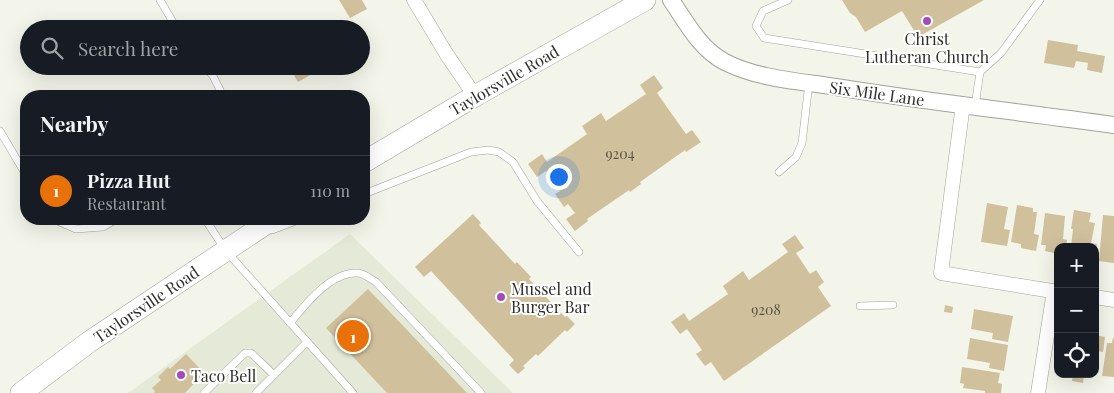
<!DOCTYPE html>
<meta charset="utf-8">
<style>
body{margin:0;font-family:"Playfair Display",serif;background:#20242c;color:#f1f3f6}
.controls{position:absolute;right:15px;bottom:15px;display:grid;overflow:hidden;border-radius:10px;box-shadow:0 5px 20px #0002}
.controls button{width:45px;height:45px;display:grid;place-items:center;padding:0;border:0;border-bottom:1px solid #363941;background:#171b24;color:#f1f3f6;font:25px sans-serif}
.you{position:absolute;left:558px;top:176px;width:18px;height:18px;margin:-12px;border:4px solid #fff;border-radius:50%;background:#1a73e8;box-shadow:0 0 0 8px #1a73e833}
.badge{display:grid;place-items:center;width:32px;height:32px;border-radius:50%;background:#a34cb8;color:#fff;font-size:16px;font-weight:700}
.pin{position:absolute;translate:-50% -50%;border:2px solid #fff;box-shadow:0 1px 5px #0006}
.list{margin:0;padding:0;list-style:none}
h2{display:flex;justify-content:space-between;align-items:center;height:65px;margin:0;padding:0 20px;font-size:21px}
h2 small{font-size:16px;font-weight:400;color:#9ea1a6}
.list li{display:grid;grid-template-columns:32px 1fr auto;gap:15px;align-items:center;box-sizing:border-box;height:70px;padding:0 20px;border-top:1px solid #363941}
.list b{display:block;font-size:19px;white-space:nowrap}
.list p{margin:0;font-size:16px;white-space:nowrap;color:#9ea1a6}
.list em{font-size:16px;font-style:normal;color:#9ea1a6}
.icon{flex:none;width:28px;height:28px;fill:none;stroke:currentColor;stroke-width:2;stroke-linecap:round;stroke-linejoin:round}
.map{position:relative;flex:none;width:1114px;height:393px;overflow:hidden}
.search{position:absolute;background:#171b24;box-shadow:0 5px 20px #0002;left:20px;top:20px;width:350px;height:55px;display:flex;align-items:center;gap:12px;box-sizing:border-box;padding:0 18px;border-radius:28px;color:#9ea1a6;font-size:19px}
.panel{position:absolute;background:#171b24;box-shadow:0 5px 20px #0002;left:20px;top:90px;width:350px;height:135px;border-radius:20px}
.map>svg:first-child{display:block}
</style>
<div class="map">
<svg width="1114" height="393" viewBox="0 0 1114 393">
<rect width="100%" height="100%" fill="#f3f5ea"/>
<!-- built -->
<path fill="#e5e9d7" d="M350,234L513,393H128Z"/>
<!-- building -->
<path fill="#d1c09c" d="M339,0H362L367,9L350,18Z
M842,0H984L918,37L902,11L865,32L856,17L850,13Z
M1048,40L1078,45L1077,51L1105,56L1102,73L1087,70L1088,63L1076,61L1074,68L1044,63Z
M289,66H326L298,82Z
M654,75L663,88L657,93L686,134L692,130L701,142L686,152L685,150L640,182L641,184L630,192L629,190L587,219L588,221L575,231L566,219L575,213L568,204L564,207L555,194L560,191L546,171L537,177L528,164L542,154L547,162L587,134L582,126L601,113L606,121L646,94L640,85Z
M987,203L1008,207L1004,229L1010,230L1007,246L981,242Z
M1017,205L1033,208V212H1037L1034,234L1039,235L1036,251L1021,248V244L1011,242Z
M1074,210L1091,213L1089,222L1095,223L1091,243L1097,244L1096,250L1095,247H1071L1073,229H1071Z
M1045,213L1065,216L1063,239L1067,240L1066,247H1058V254L1045,251L1046,245H1041Z
M473,214L481,223L479,225L515,264L517,262L531,277L529,279L565,317L567,316L575,324L567,332L565,330L538,356L536,354L523,366L525,368L518,374L509,365L514,360L431,271L424,277L415,267Z
M1103,215L1114,216V263L1099,261Z
M795,235L804,248L796,253L810,274L816,270L824,282L818,287L831,306L724,381L711,362L705,366L696,354L702,350L687,329L680,334L671,322L684,313L689,321L728,294L723,286L743,271L749,280L788,252L782,244Z
M368,289L467,393H387L326,328Z
M945,305L953,307L952,313L944,312Z
M974,309L1013,316L1008,342L992,339L993,333L971,329Z
M1095,335L1105,337L1103,352L1097,351L1096,356Z
M970,338L1008,345L1004,371L989,368L990,363L967,359Z
M1113,338H1114V377L1102,376L1107,343H1112Z
M186,354L204,373L185,393H154L155,391L152,388L161,380L158,377L168,367L170,369Z
M962,367L1000,373L998,383L1002,384L1001,393H985V391L963,388L964,384L960,383Z
M1073,374H1089V377L1084,376L1083,383L1072,381Z"/>
<g fill="none" stroke-linecap="round" stroke-linejoin="round">
<defs>
<path id="service" d="M160,0L177,29
M788,0L763,11L756,26L764,38L980,72
M205,66L213,76L223,96
M975,106L980,72L1001,53L1040,0
M0,131L26,175
M779,172L796,157L802,143L809,83
M364,194L471,152L488,150L499,152L513,162L537,201L579,252
M53,219L76,229L103,227L117,219
M205,219L226,251L353,393
M272,230L301,219
M860,306L893,305
M290,323C305,305 331,271 358,273C363,273 371,279 376,282L481,393
M204,393L245,353H251L274,375
M256,393L307,342"/>
<path id="minor" d="M414,0L447,55L475,96
M963,104L941,273L1058,292
M1095,297L1114,300
M1038,393L1054,291"/>
<path id="tertiary" d="M671,0C686,22 700,49 725,62C758,79 799,81 836,87C928,102 1021,112 1114,125"/>
<path id="primary" d="M364,162L475,96L645,0
M21,393L89,342L273,219"/>
</defs>
<!-- service casing -->
<use href="#service" stroke="#a2a49a" stroke-width="8"/>
<!-- minor casing -->
<use href="#minor" stroke="#a2a49a" stroke-width="15"/>
<!-- tertiary casing -->
<use href="#tertiary" stroke="#a2a49a" stroke-width="18"/>
<!-- primary casing -->
<use href="#primary" stroke="#a2a49a" stroke-width="22"/>
<!-- service -->
<use href="#service" stroke="#fff" stroke-width="7"/>
<!-- minor -->
<use href="#minor" stroke="#fff" stroke-width="14"/>
<!-- tertiary -->
<use href="#tertiary" stroke="#fff" stroke-width="16"/>
<!-- primary -->
<use href="#primary" stroke="#fff" stroke-width="21"/>
</g>
<!-- markers -->
<g fill="#a34cb8" stroke="#fff" stroke-width="2">
<circle cx="927" cy="21" r="5"/>
<circle cx="501" cy="297" r="5"/>
<circle cx="181" cy="375" r="5"/>
</g>
<g text-anchor="middle" dominant-baseline="central" stroke-width="4" stroke-linejoin="round" paint-order="stroke">
<!-- number labels -->
<g font-size="14" fill="#575346">
<text x="620" y="153">9204</text>
<text x="766" y="309">9208</text>
</g>
<!-- poi labels -->
<g font-size="16" fill="#2e2f2a" stroke="#fff" text-anchor="start">
<text x="927" y="38" text-anchor="middle">Christ<tspan x="927" dy="18">Lutheran Church</tspan></text>
<text x="511" y="288">Mussel and<tspan x="511" dy="18">Burger Bar</tspan></text>
<text x="191" y="375">Taco Bell</text>
</g>
<!-- street labels -->
<g font-size="16" fill="#2e2f2a" stroke="#fff">
<text transform="translate(504 80) rotate(-30)">Taylorsville Road</text>
<text transform="translate(877 93) rotate(8)">Six Mile Lane</text>
<text transform="translate(146 304) rotate(-34)">Taylorsville Road</text>
</g>
</g>
</svg>
<div class="controls">
<button>+</button>
<button>−</button>
<button><svg class="icon" aria-label="locate" viewBox="0 0 24 24"><circle cx="12" cy="12" r="6"/><path d="M12 2v4M12 18v4M2 12h4M18 12h4"/></svg></button>
</div>
<div class="you"></div>
<div class="pin badge" style="left:353px;top:336px;background:#e8710a">1</div>
<div class="search"><svg class="icon" aria-label="search" viewBox="0 0 24 24"><circle cx="10" cy="10" r="6"/><path d="M15 15l6 6"/></svg>Search here</div>
<section class="panel">
<h2>Nearby<small></small></h2>
<ul class="list">
<li><span class="badge" style="background:#e8710a">1</span><div><b>Pizza Hut</b><p>Restaurant</p></div><em>110 m</em></li>
</ul>
</section>
</div>
